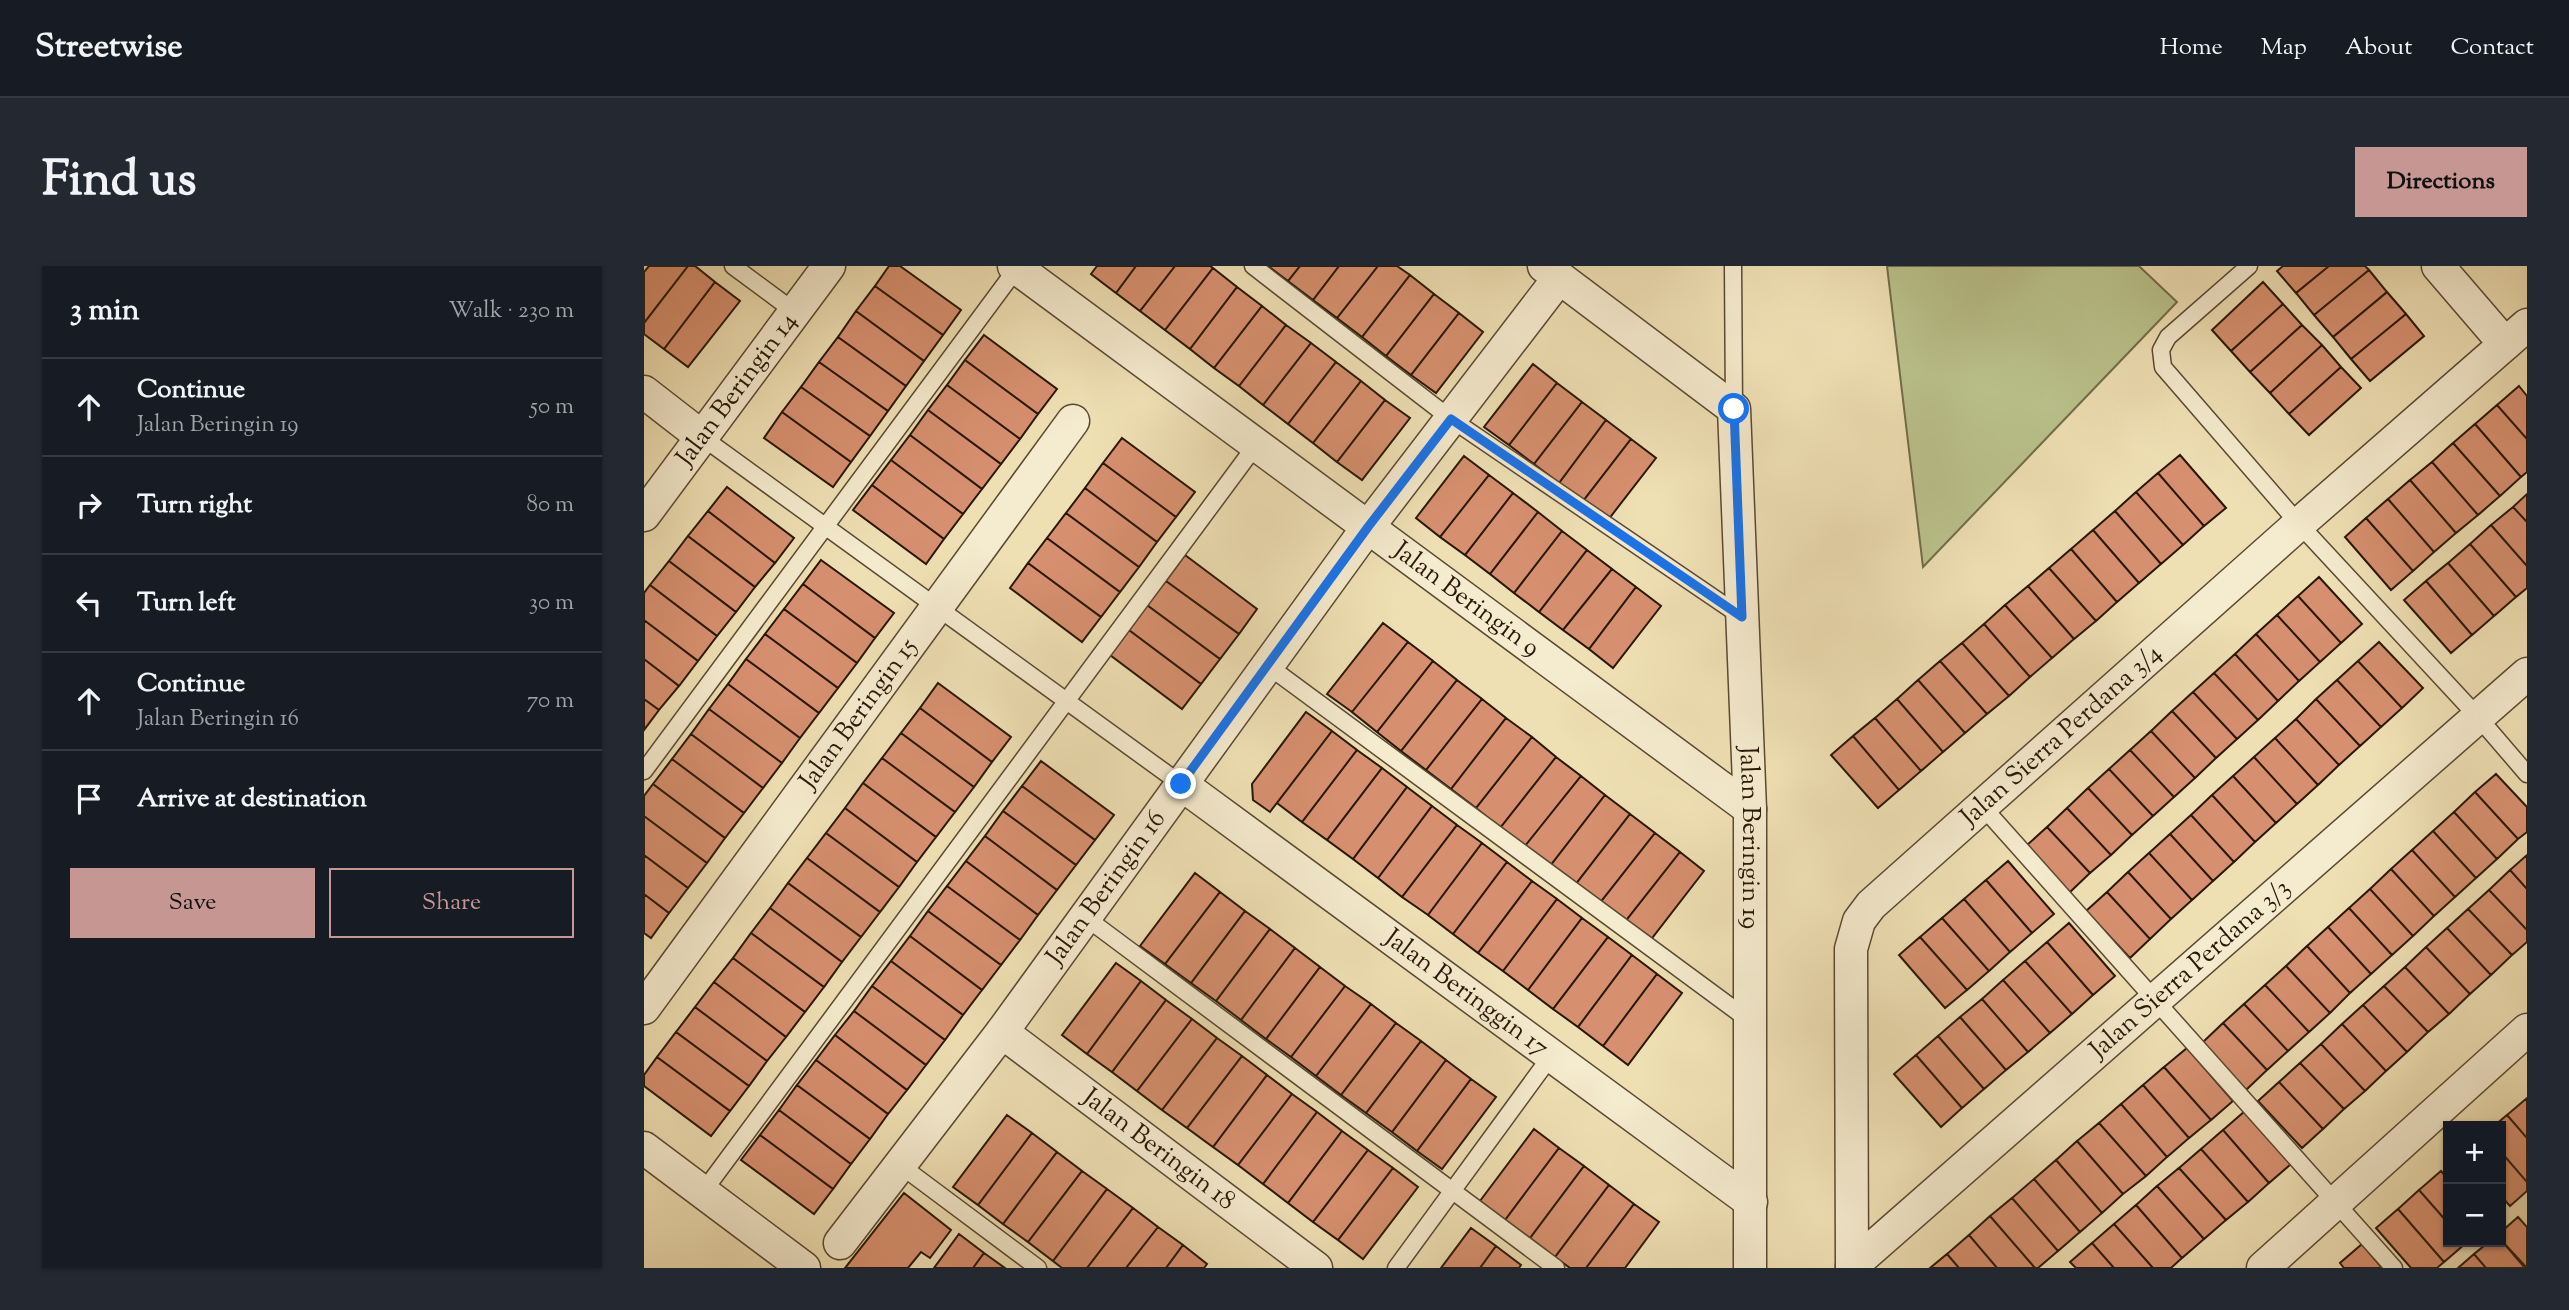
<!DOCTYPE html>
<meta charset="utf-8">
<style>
body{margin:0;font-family:"Sorts Mill Goudy",serif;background:#242831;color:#f1f3f6}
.controls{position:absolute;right:21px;bottom:21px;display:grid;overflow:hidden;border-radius:0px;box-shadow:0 2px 5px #0004}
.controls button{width:63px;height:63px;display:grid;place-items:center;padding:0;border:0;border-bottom:2px solid #363941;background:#171b24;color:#f1f3f6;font:35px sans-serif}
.stop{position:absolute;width:21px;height:21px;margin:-16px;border:5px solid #1a73e8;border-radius:50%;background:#fff}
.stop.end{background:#1a73e8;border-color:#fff;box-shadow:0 2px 7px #0008}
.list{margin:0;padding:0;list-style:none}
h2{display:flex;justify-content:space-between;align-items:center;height:91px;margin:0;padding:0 28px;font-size:30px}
h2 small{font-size:23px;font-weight:400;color:#9ea1a6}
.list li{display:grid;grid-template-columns:46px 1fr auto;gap:21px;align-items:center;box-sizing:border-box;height:98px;padding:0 28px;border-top:2px solid #363941}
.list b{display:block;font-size:26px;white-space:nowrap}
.list p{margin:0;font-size:23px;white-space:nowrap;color:#9ea1a6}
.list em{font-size:23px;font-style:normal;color:#9ea1a6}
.actions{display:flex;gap:14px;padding:21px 28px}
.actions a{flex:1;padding:16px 0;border:2px solid #c59692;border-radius:0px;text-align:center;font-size:24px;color:#c59692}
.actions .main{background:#c59692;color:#111}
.icon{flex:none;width:38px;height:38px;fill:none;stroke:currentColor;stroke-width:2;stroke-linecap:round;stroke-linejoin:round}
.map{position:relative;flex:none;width:1883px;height:1002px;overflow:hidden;border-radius:0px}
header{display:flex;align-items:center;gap:42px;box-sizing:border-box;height:98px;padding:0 35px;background:#171b24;border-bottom:2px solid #363941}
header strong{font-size:33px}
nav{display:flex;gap:38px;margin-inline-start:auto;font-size:24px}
.intro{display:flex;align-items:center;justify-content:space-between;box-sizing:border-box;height:168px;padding:0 42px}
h1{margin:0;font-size:49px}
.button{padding:18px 32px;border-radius:0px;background:#c59692;color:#111;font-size:24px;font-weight:700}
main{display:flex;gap:42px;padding:0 42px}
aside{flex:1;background:#171b24;border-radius:0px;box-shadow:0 2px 5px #0004}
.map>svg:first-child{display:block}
</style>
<header>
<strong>Streetwise</strong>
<nav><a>Home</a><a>Map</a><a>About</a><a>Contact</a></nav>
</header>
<div class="intro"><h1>Find us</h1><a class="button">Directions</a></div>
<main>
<aside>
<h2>3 min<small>Walk · 230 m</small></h2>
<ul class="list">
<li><svg class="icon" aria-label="ahead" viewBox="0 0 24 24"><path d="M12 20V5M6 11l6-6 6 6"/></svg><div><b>Continue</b><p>Jalan Beringin 19</p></div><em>50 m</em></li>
<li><svg class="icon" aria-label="right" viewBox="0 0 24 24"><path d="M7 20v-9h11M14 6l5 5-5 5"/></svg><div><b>Turn right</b></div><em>80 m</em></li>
<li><svg class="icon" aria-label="left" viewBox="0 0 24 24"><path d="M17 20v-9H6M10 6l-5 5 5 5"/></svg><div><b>Turn left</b></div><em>30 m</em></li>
<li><svg class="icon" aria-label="ahead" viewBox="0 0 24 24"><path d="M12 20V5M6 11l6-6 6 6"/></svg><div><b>Continue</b><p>Jalan Beringin 16</p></div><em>70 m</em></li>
<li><svg class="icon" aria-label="arrive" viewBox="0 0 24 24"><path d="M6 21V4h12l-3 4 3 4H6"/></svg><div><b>Arrive at destination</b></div></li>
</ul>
<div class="actions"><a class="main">Save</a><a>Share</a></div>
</aside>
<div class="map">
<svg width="1883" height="1002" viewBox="0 0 1883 1002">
<rect width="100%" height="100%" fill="#efe0b4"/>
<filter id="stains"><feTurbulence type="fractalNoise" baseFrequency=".00286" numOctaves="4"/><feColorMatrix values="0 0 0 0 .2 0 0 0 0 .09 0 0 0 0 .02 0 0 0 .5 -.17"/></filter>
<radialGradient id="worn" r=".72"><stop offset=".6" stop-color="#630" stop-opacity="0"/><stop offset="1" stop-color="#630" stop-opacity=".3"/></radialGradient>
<!-- green -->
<path fill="#bac28c" stroke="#726c4a" stroke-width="2" d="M1243,0H1495L1533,36L1279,301Z"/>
<!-- building -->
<path fill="#d7906f" stroke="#291708" stroke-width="2" d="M5,0H44L0,57V6Z
M44,0H51L71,16L20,83L0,68V57Z
M245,0H256L317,44L299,69L231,20Z
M453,0H492L472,27L447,8Z
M492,0H531L496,45L472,27Z
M531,0H566L569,2L521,64L496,45Z
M624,0H656L644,15Z
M656,0H695L669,34L644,15Z
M695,0H734L693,52L669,34Z
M734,0H753L766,9L718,71L693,52Z
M1639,0H1685L1652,27L1633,5Z
M1685,0H1721L1725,4L1670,49L1652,27Z
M569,2L593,21L546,83L521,64Z
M1725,4L1743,26L1689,71L1670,49Z
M766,9L790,28L742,90L718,71Z
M71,16L96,35L44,101L20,83Z
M1619,16L1639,38L1587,85L1568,64Z
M231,20L299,69L280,95L212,45Z
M593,21L618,40L570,102L546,83Z
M1743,26L1762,48L1707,93L1689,71Z
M790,28L815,47L767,109L742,90Z
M1639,38L1658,59L1606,106L1587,85Z
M618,40L642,59L595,120L570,102Z
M212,45L280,95L262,120L194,71Z
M815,47L839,66L792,127L767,109Z
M1762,48L1780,70L1726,115L1707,93Z
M642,59L667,77L619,139L595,120Z
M1658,59L1678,79L1626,127L1606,106Z
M340,69L413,123L394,148L321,94Z
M194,71L262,120L244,145L175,96Z
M667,77L692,96L644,158L619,139Z
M1678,79L1697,101L1645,148L1626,127Z
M321,94L394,148L376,173L303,119Z
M175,96L244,145L226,170L157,121Z
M692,96L717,115L669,177L644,158Z
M889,98L913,117L865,179L840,161Z
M1697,101L1717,122L1665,169L1645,148Z
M717,115L741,134L693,196L669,177Z
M913,117L938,136L890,198L865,179Z
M303,119L376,173L357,198L284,144Z
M1875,120L1883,130V173L1853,139Z
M157,121L226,170L207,196L138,146Z
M741,134L766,152L718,214L693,196Z
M938,136L962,154L915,217L890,198Z
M1853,139L1883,173V206L1877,211L1831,158Z
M284,144L357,198L338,223L266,169Z
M138,146L207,196L189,221L120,172Z
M962,154L987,173L939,235L915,217Z
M1831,158L1877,211L1856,230L1809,177Z
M266,169L338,223L319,248L247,194Z
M478,172L551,226L532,251L459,197Z
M987,173L1012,192L964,254L939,235Z
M1809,177L1856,230L1834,249L1788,196Z
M1536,189L1582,242L1560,260L1514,207Z
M820,190L845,209L796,271L772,252Z
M247,194L319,248L300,273L228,219Z
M1788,196L1834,249L1812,267L1766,214Z
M459,197L532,251L513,276L441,222Z
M1514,207L1560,260L1539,279L1492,226Z
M845,209L869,227L821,289L796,271Z
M1766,214L1812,267L1790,286L1744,233Z
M228,219L300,273L282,298L209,244Z
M83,221L150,272L131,297L64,245Z
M441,222L513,276L495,301L422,247Z
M1492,226L1539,279L1517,298L1471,245Z
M869,227L894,246L846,308L821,289Z
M1883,228V256L1869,241Z
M1744,233L1790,286L1769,305L1722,252Z
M1869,241L1883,256V300L1847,259Z
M64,245L131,297L111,321L44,270Z
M1471,245L1517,298L1495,317L1449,264Z
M894,246L918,265L870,327L846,308Z
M422,247L495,301L476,326L403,272Z
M1722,252L1769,305L1747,324L1701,271Z
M1847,259L1883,300V322L1872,331L1826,278Z
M1449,264L1495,317L1473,336L1427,283Z
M918,265L943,284L895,346L870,327Z
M44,270L111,321L92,346L25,295Z
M403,272L476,326L457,351L384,297Z
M1826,278L1872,331L1850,350L1804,297Z
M1427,283L1473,336L1452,355L1405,302Z
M943,284L968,303L919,364L895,346Z
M541,289L613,343L595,368L522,315Z
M177,294L250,347L231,372L159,318Z
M25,295L92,346L73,370L6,319Z
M384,297L457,351L438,376L366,322Z
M1804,297L1850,350L1828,369L1782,315Z
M1405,302L1452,355L1430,373L1384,320Z
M968,303L992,321L945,383L919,364Z
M1675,311L1718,358L1697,377L1654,330Z
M522,315L595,368L576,393L503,339Z
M1782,315L1828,369L1807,387L1760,334Z
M159,318L231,372L213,397L140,343Z
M6,319L73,370L54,395L0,354V327Z
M1384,320L1430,373L1408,392L1361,339Z
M992,321L1017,340L969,402L945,383Z
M1654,330L1697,377L1676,396L1633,349Z
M503,339L576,393L557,418L485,364Z
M1361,339L1408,392L1386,411L1340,358Z
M140,343L213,397L194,422L121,368Z
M1633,349L1676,396L1655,415L1612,368Z
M0,354L54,395L35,420L0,393Z
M739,357L764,376L708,446L683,428Z
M1340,358L1386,411L1365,430L1318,377Z
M485,364L557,418L538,443L466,389Z
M121,368L194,422L175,447L102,393Z
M1612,368L1655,415L1634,435L1591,388Z
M764,376L789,395L733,466L708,446Z
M1735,376L1779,422L1758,442L1714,395Z
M1318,377L1365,430L1343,448L1296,395Z
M1591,388L1634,435L1614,454L1570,407Z
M0,393L35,420L15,444L0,433Z
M102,393L175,447L156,472L84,418Z
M789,395L813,414L757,485L733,466Z
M1296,395L1343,448L1321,467L1274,414Z
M1714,395L1758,442L1737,461L1693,414Z
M1570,407L1614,454L1593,473L1549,426Z
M813,414L838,433L782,504L757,485Z
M1274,414L1321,467L1299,486L1253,433Z
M1693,414L1737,461L1716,480L1672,433Z
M294,417L367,471L348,496L276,442Z
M84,418L156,472L138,497L65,443Z
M1549,426L1593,473L1572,492L1528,445Z
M0,433L15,444L0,464Z
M838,433L862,452L807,523L782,504Z
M1253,433L1299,486L1277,505L1231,452Z
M1672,433L1716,480L1695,499L1652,453Z
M276,442L348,496L330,521L257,467Z
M65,443L138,497L119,522L47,468Z
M1528,445L1572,492L1551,512L1507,465Z
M662,446L688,465L626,546L609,534L608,518Z
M862,452L888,471L832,542L807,523Z
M1231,452L1277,505L1255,524L1209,470Z
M1652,453L1695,499L1674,519L1631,472Z
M688,465L713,484L658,556L633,537Z
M1507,465L1551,512L1530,531L1486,484Z
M257,467L330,521L311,546L238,492Z
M47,468L119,522L100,547L28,493Z
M1209,470L1255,524L1234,542L1187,489Z
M888,471L912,491L856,562L832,542Z
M1631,472L1674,519L1653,538L1610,491Z
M713,484L738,502L683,574L658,556Z
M1486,484L1530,531L1509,550L1465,503Z
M912,491L937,510L881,580L856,562Z
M1610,491L1653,538L1632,557L1589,510Z
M238,492L311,546L292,571L219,517Z
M28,493L100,547L81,572L9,518Z
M397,495L470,549L451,574L378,520Z
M738,502L763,521L709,593L683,574Z
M1465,503L1509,550L1488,569L1444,522Z
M1852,508L1883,541V566L1874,573L1831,526Z
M937,510L961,529L906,600L881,580Z
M1589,510L1632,557L1611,576L1568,529Z
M219,517L292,571L273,596L201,542Z
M9,518L81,572L63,597L0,550V530Z
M378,520L451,574L432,599L359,545Z
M763,521L788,540L734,612L709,593Z
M1444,522L1488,569L1467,589L1423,542Z
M1831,526L1874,573L1853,593L1810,546Z
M961,529L986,548L931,619L906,600Z
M1568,529L1611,576L1590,596L1547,549Z
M788,540L813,559L758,631L734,612Z
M201,542L273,596L255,621L182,567Z
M1423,542L1467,589L1446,607L1403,561Z
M359,545L432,599L413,624L341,570Z
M1810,546L1853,593L1832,612L1789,565Z
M986,548L1011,567L955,638L931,619Z
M1547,549L1590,596L1569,615L1526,568Z
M0,550L63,597L44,622L0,589Z
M813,559L838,577L784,649L758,631Z
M1403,561L1446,607L1425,627L1382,580Z
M1789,565L1832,612L1811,631L1768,584Z
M182,567L255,621L236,646L163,592Z
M1011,567L1036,586L980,657L955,638Z
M1526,568L1569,615L1548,634L1505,587Z
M341,570L413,624L394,649L322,595Z
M838,577L863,596L809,668L784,649Z
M1768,584L1811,631L1790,650L1747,603Z
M1036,586L1060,605L1005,676L980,657Z
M1505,587L1548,634L1527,653L1484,606Z
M0,589L44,622L25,647L0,628Z
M1883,589V623L1866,604Z
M163,592L236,646L217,671L144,617Z
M322,595L394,649L376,674L303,620Z
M1364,595L1410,648L1388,667L1342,614Z
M863,596L888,615L834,687L809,668Z
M1747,603L1790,650L1769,670L1726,623Z
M1866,604L1883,623V664L1845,624Z
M1484,606L1527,653L1506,673L1463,626Z
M551,607L576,626L521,698L496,680Z
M1342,614L1388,667L1366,686L1320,633Z
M888,615L913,633L859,705L834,687Z
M144,617L217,671L198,696L126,642Z
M303,620L376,674L357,699L284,645Z
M1726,623L1769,670L1748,689L1705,642Z
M1845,624L1883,664V676L1868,689L1824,643Z
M576,626L601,645L547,717L521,698Z
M1463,626L1506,673L1486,692L1442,645Z
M0,628L25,647L7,672L0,667Z
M913,633L938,652L884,724L859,705Z
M1320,633L1366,686L1345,705L1298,652Z
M126,642L198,696L180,721L107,667Z
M1705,642L1748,689L1727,708L1684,661Z
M1824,643L1868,689L1847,709L1803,662Z
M284,645L357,699L338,724L266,670Z
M601,645L626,663L572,735L547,717Z
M938,652L964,671L909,743L884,724Z
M1298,652L1345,705L1323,724L1276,671Z
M1425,657L1471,710L1449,729L1403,676Z
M1684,661L1727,708L1706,727L1663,680Z
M1803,662L1847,709L1826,728L1782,681Z
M626,663L651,682L597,754L572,735Z
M107,667L180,721L161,746L89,692Z
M266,670L338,724L319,749L247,695Z
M964,671L988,689L934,761L909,743Z
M1276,671L1323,724L1301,742L1255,689Z
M1403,676L1449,729L1428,748L1381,695Z
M1663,680L1706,727L1686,747L1642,700Z
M1782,681L1826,728L1805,748L1761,701Z
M651,682L676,701L622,773L597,754Z
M988,689L1013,708L959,780L934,761Z
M89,692L161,746L142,771L70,716Z
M247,695L319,749L301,774L228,720Z
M1381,695L1428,748L1406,767L1359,714Z
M472,697L497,715L443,788L418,769Z
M1642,700L1686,747L1665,766L1621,719Z
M676,701L701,720L647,791L622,773Z
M1761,701L1805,748L1784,766L1740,720Z
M1013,708L1038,727L984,799L959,780Z
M1359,714L1406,767L1384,786L1338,733Z
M497,715L522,734L468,806L443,788Z
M70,716L142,771L123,795L51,741Z
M1621,719L1665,766L1644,785L1600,738Z
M228,720L301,774L282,799L210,745Z
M701,720L727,738L672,810L647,791Z
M1740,720L1784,766L1763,786L1719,739Z
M1338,733L1384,786L1362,804L1316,751Z
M522,734L548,753L493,825L468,806Z
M727,738L752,757L697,829L672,810Z
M1600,738L1644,785L1623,804L1579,757Z
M1719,739L1763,786L1742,805L1698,758Z
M51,741L123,795L105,820L32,766Z
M210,745L282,799L263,824L191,769Z
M1316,751L1362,804L1340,823L1294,770Z
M548,753L573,772L518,844L493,825Z
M752,757L777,775L722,847L697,829Z
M1579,757L1623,804L1602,824L1558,777Z
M1698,758L1742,805L1721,825L1677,778Z
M32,766L105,820L86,845L13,791Z
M191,769L263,824L244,848L172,794Z
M1294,770L1340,823L1318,842L1272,789Z
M573,772L598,790L543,862L518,844Z
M777,775L802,794L748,866L722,847Z
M1677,778L1721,825L1700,843L1656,797Z
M1543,782L1589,835L1567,854L1520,801Z
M1272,789L1318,842L1297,861L1250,808Z
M598,790L623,809L569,881L543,862Z
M13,791L86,845L67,870L0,820V809Z
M172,794L244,848L226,873L153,819Z
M802,794L827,813L773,885L748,866Z
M1656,797L1700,843L1679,863L1635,816Z
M1520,801L1567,854L1545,872L1499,819Z
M623,809L648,828L594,899L569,881Z
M827,813L852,831L798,903L773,885Z
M1635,816L1679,863L1658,882L1614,835Z
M153,819L226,873L207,898L135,844Z
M1499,819L1545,872L1523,891L1477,838Z
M648,828L673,846L619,918L594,899Z
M1883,832V872L1863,849Z
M1477,838L1523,891L1502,910L1455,857Z
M135,844L207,898L189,923L116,869Z
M1601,845L1647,898L1625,917L1579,864Z
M673,846L698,865L644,937L619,918Z
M363,849L388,867L334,939L309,921Z
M1863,849L1883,872V916L1857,886V860H1850Z
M1455,857L1502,910L1479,928L1433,875Z
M890,863L915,882L861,954L836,935Z
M1579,864L1625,917L1604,936L1557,883Z
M698,865L724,884L669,956L644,937Z
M388,867L413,886L359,958L334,939Z
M116,869L189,923L170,948L97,894Z
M1433,875L1479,928L1458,947L1412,894Z
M915,882L940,900L886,972L861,954Z
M1557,883L1604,936L1582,954L1535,902Z
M724,884L749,902L694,974L669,956Z
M413,886L438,905L384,976L359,958Z
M1857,886L1883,916V925L1866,940L1857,930Z
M1412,894L1458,947L1436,966L1390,913Z
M940,900L965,919L911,991L886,972Z
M749,902L774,921L719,993L694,974Z
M1535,902L1582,954L1560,973L1513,920Z
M438,905L463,923L409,995L384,976Z
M1797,905L1804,913V957L1775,924Z
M1390,913L1436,966L1414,985L1368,932Z
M965,919L990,938L942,1002H926L911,991Z
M1513,920L1560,973L1538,992L1492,939Z
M463,923L489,942L443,1002H418L409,995Z
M1775,924L1804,957V976L1822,977L1800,996L1754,943Z
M260,927L307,964L286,992L277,986L264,1002H201Z
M1368,932L1414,985L1394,1002H1391L1346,950Z
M990,938L1015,956L981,1002H942Z
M1492,939L1538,992L1527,1002H1509L1470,958Z
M489,942L514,961L482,1002H443Z
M1754,943L1800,996L1793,1002H1767L1732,962Z
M1346,950L1391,1002H1353L1325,969Z
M1874,951L1883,961V1002L1857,974V966Z
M1470,958L1509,1002H1470L1448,977Z
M514,961L539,979L522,1002H482Z
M827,962L852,980L836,1002H797Z
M315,968L340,987L329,1002H290Z
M1325,969L1353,1002H1315L1303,988Z
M1857,974L1881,1002H1842L1830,988L1845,976Z
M1448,977L1470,1002H1432L1426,996Z
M1718,978L1738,1002H1700L1696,997Z
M539,979L563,998L560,1002H522Z
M852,980L877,999L875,1002H836Z
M340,987L361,1002H329Z
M1303,988L1315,1002H1286Z
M1830,988L1842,1002H1814Z"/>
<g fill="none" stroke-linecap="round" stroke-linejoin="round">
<defs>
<path id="service" d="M89,0L151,46
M609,0L807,153L1098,351
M1089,0L1090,143
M1605,0L1524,71L1517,84L1519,101L1655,258L1834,451L1883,508
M58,171L537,518
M623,399L1106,755
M0,505L373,2
M1338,540L1750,1002
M441,651L912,1002
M256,899L394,1002
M59,926L612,179
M752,1002L907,790"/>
<g id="minor">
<path id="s1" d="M370,0L1106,543"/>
<path id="s2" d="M900,0L1090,143L1106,543V1002"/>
<path d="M1794,0L1861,78"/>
<path d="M0,126L58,171"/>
<path id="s3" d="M0,249L185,0"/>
<path id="s4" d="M537,518L1107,936"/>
<path id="s5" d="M0,742L429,155"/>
<path id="s6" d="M358,766L672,1002"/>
<path d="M0,882L160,1002"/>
<path id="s7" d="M196,977L358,766L724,261L915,12"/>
<path id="s8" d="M1208,1000L1883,408"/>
<path id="s9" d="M1208,1002L1207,683L1215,655L1227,639L1655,258L1883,59"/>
<path d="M1619,1002L1883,764"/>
</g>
</defs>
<!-- service casing -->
<use href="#service" stroke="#5a4933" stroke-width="19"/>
<!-- minor casing -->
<use href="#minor" stroke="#5a4933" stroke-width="35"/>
<!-- service -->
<use href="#service" stroke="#f5ebce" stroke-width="16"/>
<!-- minor -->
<use href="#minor" stroke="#f5ebce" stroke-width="32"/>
</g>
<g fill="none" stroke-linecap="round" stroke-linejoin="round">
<!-- route -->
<path stroke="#1a73e8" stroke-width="9" d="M537,518L724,261L807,153L1098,351L1090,143"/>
</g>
<g text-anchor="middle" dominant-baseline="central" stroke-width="6" stroke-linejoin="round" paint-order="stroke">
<!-- street labels -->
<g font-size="26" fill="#291708" stroke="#f5ebce">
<text stroke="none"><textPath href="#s3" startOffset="156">Jalan Beringin 14</textPath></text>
<text stroke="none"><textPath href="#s1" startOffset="562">Jalan Beringin 9</textPath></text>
<text stroke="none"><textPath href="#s5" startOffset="364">Jalan Beringin 15</textPath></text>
<text stroke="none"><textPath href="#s9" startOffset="623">Jalan Sierra Perdana 3/4</textPath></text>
<text stroke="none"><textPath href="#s2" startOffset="667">Jalan Beringin 19</textPath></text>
<text stroke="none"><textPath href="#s7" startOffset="444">Jalan Beringin 16</textPath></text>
<text stroke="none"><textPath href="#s8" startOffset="450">Jalan Sierra Perdana 3/3</textPath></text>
<text stroke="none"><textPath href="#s4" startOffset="354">Jalan Beringgin 17</textPath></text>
<text stroke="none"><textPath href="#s6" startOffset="196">Jalan Beringin 18</textPath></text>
</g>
</g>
<rect width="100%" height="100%" filter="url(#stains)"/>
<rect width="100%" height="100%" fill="url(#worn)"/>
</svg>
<div class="controls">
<button>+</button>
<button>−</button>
</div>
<div class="stop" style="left:1090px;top:143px"></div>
<div class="stop end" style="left:537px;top:518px"></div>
</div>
</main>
